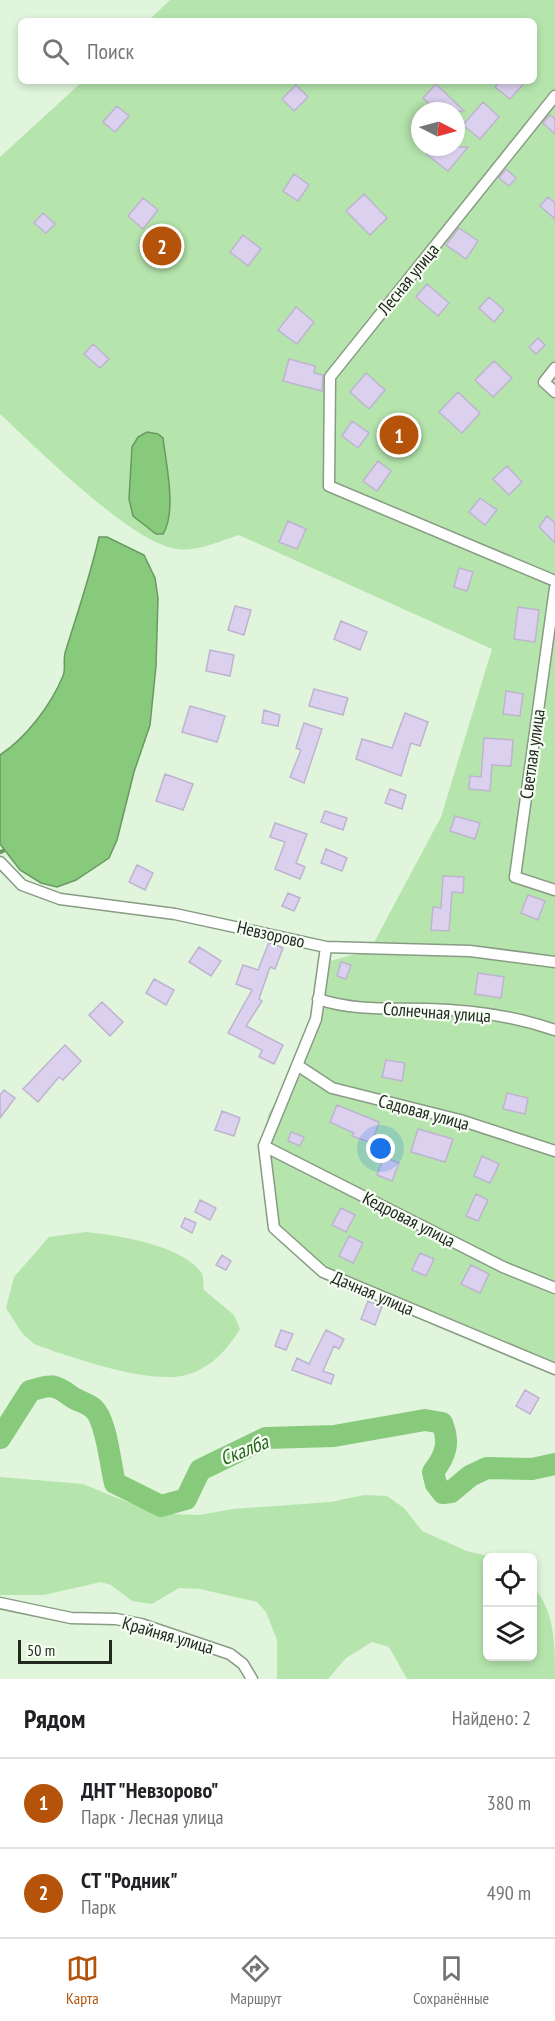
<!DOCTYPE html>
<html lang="ru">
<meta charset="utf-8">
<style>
body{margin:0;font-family:"PT Sans Narrow",sans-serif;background:#f6f6f6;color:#202124}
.controls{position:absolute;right:18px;bottom:18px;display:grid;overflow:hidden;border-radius:9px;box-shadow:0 3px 9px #0003}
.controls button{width:54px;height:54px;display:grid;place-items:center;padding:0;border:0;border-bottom:2px solid #e0e0e0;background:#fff;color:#202124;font:30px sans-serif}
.compass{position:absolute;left:411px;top:102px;width:54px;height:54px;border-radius:50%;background:#fff;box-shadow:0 3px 9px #0003;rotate:96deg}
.scale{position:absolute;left:18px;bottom:15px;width:94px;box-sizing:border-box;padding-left:6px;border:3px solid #21291f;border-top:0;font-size:16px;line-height:21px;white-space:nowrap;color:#21291f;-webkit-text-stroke:4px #f6fef4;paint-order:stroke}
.you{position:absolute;left:381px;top:1149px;width:21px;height:21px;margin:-15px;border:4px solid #fff;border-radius:50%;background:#1a73e8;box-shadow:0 0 0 9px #1a73e833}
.badge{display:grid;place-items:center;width:39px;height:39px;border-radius:50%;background:#b45309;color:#fff;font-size:20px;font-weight:700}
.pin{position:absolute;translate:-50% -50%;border:3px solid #fff;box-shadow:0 2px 6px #0006}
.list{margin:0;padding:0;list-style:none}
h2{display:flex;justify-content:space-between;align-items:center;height:78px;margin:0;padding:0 24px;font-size:26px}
h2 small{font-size:20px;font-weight:400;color:#757577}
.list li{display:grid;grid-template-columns:39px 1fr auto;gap:18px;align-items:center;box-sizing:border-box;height:90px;padding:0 24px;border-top:2px solid #e0e0e0}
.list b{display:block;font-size:22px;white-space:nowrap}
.list p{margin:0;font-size:20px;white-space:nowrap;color:#757577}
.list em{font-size:20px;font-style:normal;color:#757577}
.icon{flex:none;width:33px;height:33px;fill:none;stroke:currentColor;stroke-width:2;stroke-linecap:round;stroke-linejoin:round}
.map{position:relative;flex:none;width:555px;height:1679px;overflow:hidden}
.search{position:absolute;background:#fff;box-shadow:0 3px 9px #0003;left:18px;right:18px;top:18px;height:66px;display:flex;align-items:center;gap:15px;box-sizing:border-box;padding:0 21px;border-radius:9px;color:#757577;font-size:22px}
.sheet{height:258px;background:#fff}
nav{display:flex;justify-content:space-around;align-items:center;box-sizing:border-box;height:84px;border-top:2px solid #e0e0e0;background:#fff;font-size:16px;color:#757577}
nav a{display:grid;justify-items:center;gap:3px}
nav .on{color:#b45309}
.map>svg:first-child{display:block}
</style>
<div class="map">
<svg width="555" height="1679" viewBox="0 0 555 1679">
<rect width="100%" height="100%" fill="#e0f5dc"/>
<!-- green -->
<path fill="#b5e5ad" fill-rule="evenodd" d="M170,0H555V1373L330,1277L270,1218L260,1166L268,1115L315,1031L330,961L370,950L441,817L492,649L239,535C220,541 197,552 177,549C132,544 36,447 0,414V157L83,81H534V21H148ZM420,111H456V147H420Z
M86,1232C117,1235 181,1245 201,1272C204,1276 203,1285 204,1290L234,1315L240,1329C227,1350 211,1368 186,1375C150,1385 69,1357 34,1344L22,1333L6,1308L14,1277L49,1237Z
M0,1477L83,1484L147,1510L172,1514L199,1515L233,1509L331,1502L364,1495L387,1496L404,1508L422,1531L467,1551L492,1557L488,1558V1656H532L533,1586C555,1612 555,1642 555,1679H407L389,1647L372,1642L346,1658L328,1679H277V1640L266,1612L257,1602L200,1589L179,1588L152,1604L132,1601L111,1585L101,1582L44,1595H0Z"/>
<!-- water -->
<path fill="#87ca7c" stroke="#689a60" stroke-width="1.5" d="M147,432L158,434L163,438C166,463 177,512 163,534H156L133,516L129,499L132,447L138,437Z
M99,537H107L144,555L155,578L158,598L156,666L150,725L134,772L117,840L109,858L76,880L57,887L41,883L20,870L0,844V755C26,738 51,705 63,676C66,669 63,661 65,653C77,614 90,577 99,537Z"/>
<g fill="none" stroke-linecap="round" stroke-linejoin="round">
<!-- stream -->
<path stroke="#689a60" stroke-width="4" d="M0,852L3,851"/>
<!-- river -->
<path stroke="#87ca7c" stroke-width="22" d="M0,1438L30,1391C51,1384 55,1384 72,1397C78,1401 87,1403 93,1408C107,1420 110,1465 115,1483L161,1506L186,1499L200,1470L266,1438L334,1436L425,1420L442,1423C450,1443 446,1455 433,1472L436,1484L443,1493L451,1492L470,1476L487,1468L532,1469L555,1464"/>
</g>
<!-- building -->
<path fill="#dbd1ee" stroke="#beb4d0" stroke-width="1.5" d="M500,81H526L510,99L495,87Z
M436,84L464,111H437L423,98Z
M296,85L308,97L294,111L282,99Z
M483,102L499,117L480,139L463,125Z
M117,106L129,116L115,132L103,122Z
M550,115L555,119V134L543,123Z
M432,147H468L448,171L426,154Z
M506,169L516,178L509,186L499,178Z
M294,174L309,185L298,201L283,191Z
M364,194L387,218L370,235L346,211Z
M548,197L555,203V219L540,206Z
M143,198L158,210L143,229L128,216Z
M43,213L55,224L46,233L34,223Z
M459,228L478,241L466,259L446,245Z
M243,235L261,249L248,266L230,252Z
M427,284L449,303L438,316L416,297Z
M489,297L504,310L494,322L479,308Z
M296,307L314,322L297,344L278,330Z
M538,338L545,345L536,354L529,347Z
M93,344L109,359L100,368L84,354Z
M289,359L315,366L314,373L323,375L322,391L283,381Z
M494,361L512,378L493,397L475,380Z
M366,373L385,390L369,409L350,392Z
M458,392L480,413L462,433L439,412Z
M352,421L369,433L358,448L342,436Z
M378,461L391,471L377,491L363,481Z
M507,466L522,482L509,495L493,479Z
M480,498L497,510L485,525L469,512Z
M547,516L555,523V543L539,527Z
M288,521L306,529L297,549L279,542Z
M459,568L473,572L467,591L454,587Z
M235,606L251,610L244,635L228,630Z
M518,607L539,610L535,642L514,639Z
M341,621L367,632L360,650L334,639Z
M210,650L234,655L230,676L206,671Z
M314,689L348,698L343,715L309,706Z
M506,691L523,694L520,716L503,714Z
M190,706L225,716L217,742L182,732Z
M264,710L280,715L278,726L262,723Z
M405,713L428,722L420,746L411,743L401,776L356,759L362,739L392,748Z
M304,723L322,729L304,783L290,777L301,750L296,748Z
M484,738L513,740L511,766L492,765L490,791L469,789L470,776L481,777Z
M165,774L193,784L183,810L156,801Z
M390,789L406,795L402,809L385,803Z
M325,811L347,818L343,830L321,822Z
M455,816L480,823L475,839L450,831Z
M275,823L307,834L296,863L305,867L300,879L275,869L285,842L270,837Z
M326,849L347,858L342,871L321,863Z
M137,865L153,873L145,890L129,882Z
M443,876L464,877L463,893L452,892L449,931L431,930L433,907L441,908Z
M288,893L300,898L294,911L282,906Z
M528,895L545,901L538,920L521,913Z
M269,942L283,948L275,969L270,967L259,999L262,1001L246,1026L283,1045L274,1064L259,1057L262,1050L228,1033L252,990L236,984L243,965L258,970Z
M199,947L221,961L211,976L189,962Z
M341,962L351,965L346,979L337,976Z
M478,973L504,977L501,998L475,994Z
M154,979L174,990L166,1005L146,993Z
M102,1002L123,1022L110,1036L89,1015Z
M65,1045L81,1061L63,1080L59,1077L38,1102L23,1089Z
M386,1060L405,1063L402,1081L382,1077Z
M4,1090L15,1098L0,1118V1095Z
M507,1093L528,1098L525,1114L503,1109Z
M337,1105L379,1122L372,1143L352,1136L354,1133L330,1122Z
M222,1111L240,1118L234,1136L215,1130Z
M418,1129L453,1139L445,1162L411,1152Z
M291,1132L304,1137L300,1146L288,1141Z
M482,1156L499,1164L490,1183L474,1176Z
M384,1157L399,1163L392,1181L377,1175Z
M476,1194L488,1200L478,1221L466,1216Z
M200,1200L216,1208L210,1220L195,1212Z
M341,1208L355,1215L346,1232L332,1225Z
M185,1218L196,1223L192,1233L181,1227Z
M349,1236L363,1243L353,1263L339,1256Z
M420,1253L434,1259L426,1276L412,1270Z
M222,1255L231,1261L226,1270L216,1265Z
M471,1265L489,1274L480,1293L461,1284Z
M368,1301L382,1307L375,1325L361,1319Z
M281,1330L293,1334L286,1350L275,1346Z
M326,1330L344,1339L339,1349L334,1346L323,1371L334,1375L331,1384L292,1370L297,1358L309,1364Z
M525,1390L539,1398L530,1414L516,1406Z"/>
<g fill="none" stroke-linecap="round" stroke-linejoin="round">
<defs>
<path id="street" d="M555,96L330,377L329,486L555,581
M555,368L544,382L555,392
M555,588L515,877L555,890
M0,862L22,885L60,899L175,914L326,947L470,951L555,962
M326,947L316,1019L264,1146L274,1228L323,1272L555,1369
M318,999C354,1011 390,1008 428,1009C471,1010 514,1016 555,1030
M297,1065L332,1088L460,1120L555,1151
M264,1146L503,1267L555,1288
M0,1603L71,1618L116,1619L141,1624L230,1654L243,1664L252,1679"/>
</defs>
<!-- street casing -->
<use href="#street" stroke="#889c84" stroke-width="13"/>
<!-- street -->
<use href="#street" stroke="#fff" stroke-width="10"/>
</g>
<g text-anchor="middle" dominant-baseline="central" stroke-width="4.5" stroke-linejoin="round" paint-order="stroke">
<!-- street labels -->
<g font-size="18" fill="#21291f" stroke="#f6fef4">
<text transform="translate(408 279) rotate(-51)">Лесная улица</text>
<text transform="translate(532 754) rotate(-82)">Светлая улица</text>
<text transform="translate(271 934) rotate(13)">Невзорово</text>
<text transform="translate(437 1012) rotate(4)">Солнечная улица</text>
<text transform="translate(424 1112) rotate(15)">Садовая улица</text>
<text transform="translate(409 1219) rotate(27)">Кедровая улица</text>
<text transform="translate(373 1293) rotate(23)">Дачная улица</text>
<text transform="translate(168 1635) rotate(16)">Крайняя улица</text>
</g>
<!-- water labels -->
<g font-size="20" font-style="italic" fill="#25651a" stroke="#f6fef4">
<text transform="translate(244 1450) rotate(-22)">Скалба</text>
</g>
</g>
</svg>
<div class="controls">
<button><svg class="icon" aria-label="locate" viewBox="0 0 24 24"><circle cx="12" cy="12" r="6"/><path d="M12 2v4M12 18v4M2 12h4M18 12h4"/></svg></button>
<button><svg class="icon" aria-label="layers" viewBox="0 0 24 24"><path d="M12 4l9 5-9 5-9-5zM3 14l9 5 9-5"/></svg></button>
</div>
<svg class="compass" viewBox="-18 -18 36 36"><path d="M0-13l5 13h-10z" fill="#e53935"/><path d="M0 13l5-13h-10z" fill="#757577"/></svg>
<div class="scale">50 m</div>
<div class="you"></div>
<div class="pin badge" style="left:399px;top:435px">1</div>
<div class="pin badge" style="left:162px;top:246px">2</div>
<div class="search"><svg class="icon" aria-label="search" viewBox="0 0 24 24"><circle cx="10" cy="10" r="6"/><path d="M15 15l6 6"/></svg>Поиск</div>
</div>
<section class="sheet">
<h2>Рядом<small>Найдено: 2</small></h2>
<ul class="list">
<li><span class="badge">1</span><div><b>ДНТ &quot;Невзорово&quot;</b><p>Парк · Лесная улица</p></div><em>380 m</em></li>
<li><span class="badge">2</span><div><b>СТ &quot;Родник&quot;</b><p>Парк</p></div><em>490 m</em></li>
</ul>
</section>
<nav>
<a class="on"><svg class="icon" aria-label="map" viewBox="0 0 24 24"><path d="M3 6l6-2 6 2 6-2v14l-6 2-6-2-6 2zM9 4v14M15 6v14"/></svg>Карта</a>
<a><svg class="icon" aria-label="directions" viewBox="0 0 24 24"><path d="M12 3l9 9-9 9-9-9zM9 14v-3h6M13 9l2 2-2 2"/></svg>Маршрут</a>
<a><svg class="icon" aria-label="saved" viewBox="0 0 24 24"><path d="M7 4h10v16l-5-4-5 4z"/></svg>Сохранённые</a>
</nav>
